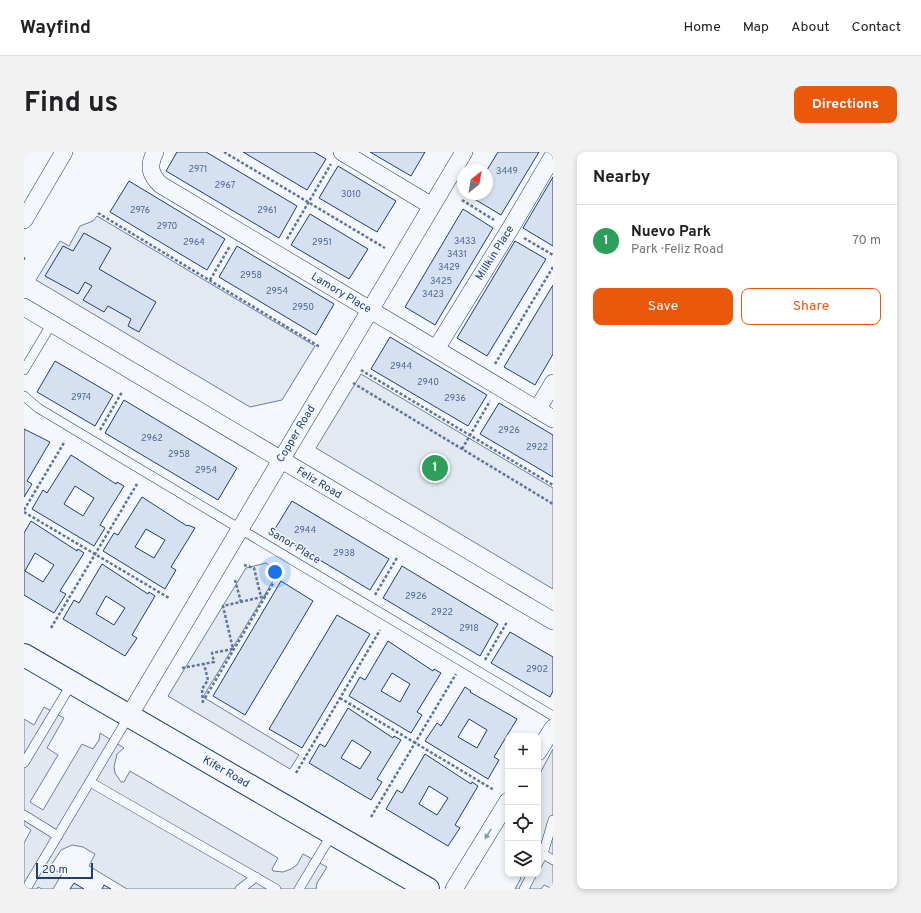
<!DOCTYPE html>
<meta charset="utf-8">
<style>
body{margin:0;font-family:Overpass,sans-serif;background:#f2f2f2;color:#202124}
.controls{position:absolute;right:12px;bottom:12px;display:grid;overflow:hidden;border-radius:8px;box-shadow:0 2px 6px #0003}
.controls button{width:36px;height:36px;display:grid;place-items:center;padding:0;border:0;border-bottom:1px solid #e0e0e0;background:#fff;color:#202124;font:20px sans-serif}
.compass{position:absolute;left:433px;top:12px;width:36px;height:36px;border-radius:50%;background:#fff;box-shadow:0 2px 6px #0003;rotate:31deg}
.scale{position:absolute;left:12px;bottom:10px;width:57px;box-sizing:border-box;padding-left:4px;border:2px solid #1d3f73;border-top:0;font-size:11px;line-height:14px;white-space:nowrap;color:#1d3f73;-webkit-text-stroke:3px #f4f7fb;paint-order:stroke}
.you{position:absolute;left:251px;top:420px;width:14px;height:14px;margin:-10px;border:3px solid #fff;border-radius:50%;background:#1a73e8;box-shadow:0 0 0 6px #1a73e833}
.badge{display:grid;place-items:center;width:26px;height:26px;border-radius:50%;background:#ea580c;color:#fff;font-size:13px;font-weight:700}
.pin{position:absolute;translate:-50% -50%;border:2px solid #fff;box-shadow:0 1px 4px #0006}
.list{margin:0;padding:0;list-style:none}
h2{display:flex;justify-content:space-between;align-items:center;height:52px;margin:0;padding:0 16px;font-size:17px}
h2 small{font-size:13px;font-weight:400;color:#757577}
.list li{display:grid;grid-template-columns:26px 1fr auto;gap:12px;align-items:center;box-sizing:border-box;height:72px;padding:0 16px;border-top:1px solid #e0e0e0}
.list b{display:block;font-size:15px;white-space:nowrap}
.list p{margin:0;font-size:13px;white-space:nowrap;color:#757577}
.list em{font-size:13px;font-style:normal;color:#757577}
.actions{display:flex;gap:8px;padding:12px 16px}
.actions a{flex:1;padding:9px 0;border:1px solid #ea580c;border-radius:8px;text-align:center;font-size:14px;color:#ea580c}
.actions .main{background:#ea580c;color:#fff}
.icon{flex:none;width:22px;height:22px;fill:none;stroke:currentColor;stroke-width:2;stroke-linecap:round;stroke-linejoin:round}
.map{position:relative;flex:none;width:529px;height:737px;overflow:hidden;border-radius:8px}
header{display:flex;align-items:center;gap:24px;box-sizing:border-box;height:56px;padding:0 20px;background:#fff;border-bottom:1px solid #e0e0e0}
header strong{font-size:19px}
nav{display:flex;gap:22px;margin-inline-start:auto;font-size:14px}
.intro{display:flex;align-items:center;justify-content:space-between;box-sizing:border-box;height:96px;padding:0 24px}
h1{margin:0;font-size:28px}
.button{padding:10px 18px;border-radius:8px;background:#ea580c;color:#fff;font-size:14px;font-weight:700}
main{display:flex;gap:24px;padding:0 24px}
aside{flex:1;background:#fff;border-radius:8px;box-shadow:0 2px 6px #0003}
.map>svg:first-child{display:block}
</style>
<header>
<strong>Wayfind</strong>
<nav><a>Home</a><a>Map</a><a>About</a><a>Contact</a></nav>
</header>
<div class="intro"><h1>Find us</h1><a class="button">Directions</a></div>
<main>
<div class="map">
<svg width="529" height="737" viewBox="0 0 529 737">
<rect width="100%" height="100%" fill="#f4f7fb"/>
<!-- green -->
<path fill="#e3e9f0" stroke="#687fa3" d="M73,64L291,194L258,248L226,255L12,128L36,89L45,94L56,74L69,69Z
M337,222L529,336V437L292,296Z
M242,411L255,419L179,545L275,603L266,617L144,544L222,416Z"/>
<!-- parking -->
<path fill="#e3e8f0" stroke="#687fa3" d="M20,555L40,566L23,596L34,603L6,650L19,658L58,592L69,597L75,588L76,581L100,596L93,602L90,615L91,621L97,630H100L106,619L254,706L248,717L249,719L259,720L267,717L273,713L279,702L303,715L293,731L292,737H103L65,714L71,702L59,695L48,693L37,698L26,715L38,722L29,737H18L14,735L13,737H0V691L7,678L0,673V567L10,573Z
M529,597V737L520,733L517,737H491L497,726L493,722H514V625Z"/>
<!-- building -->
<path fill="#d5e0f0" stroke="#1d3f73" fill-rule="evenodd" d="M153,0H182L273,54L255,86L142,19Z
M219,0H290L302,7L283,38Z
M346,0H401L387,24Z
M474,0H515L477,63L447,45L449,42H463V18Z
M314,14L372,49L353,80L295,46Z
M529,25V94L499,76Z
M105,29L201,87L183,118L86,60Z
M439,57L469,76L411,173L381,155Z
M286,62L344,97L325,127L267,93Z
M60,81L87,96L75,117L132,150L115,180L104,174L107,167L84,154L80,160L59,148L68,134L61,130L54,142L21,124L39,94L49,99Z
M491,89L522,107L463,204L433,186Z
M213,94L310,152L292,183L195,125Z
M529,133V202L511,233L480,215Z
M366,185L463,243L444,274L347,217Z
M31,209L89,243L71,274L13,240Z
M100,248L213,316L194,348L81,281Z
M475,251L529,283V325L456,282Z
M0,277L26,290L3,329L8,332L0,345Z
M47,303L92,332L93,330L100,334L76,373L81,376L70,394L8,357L19,338L23,341ZM51,334L70,346L59,364L40,352Z
M118,345L163,374L164,373L171,376L147,415L152,418L141,437L79,399L90,381L94,383ZM122,377L141,388L130,406L111,395Z
M268,349L365,407L346,438L249,380Z
M7,369L53,399L54,397L60,401L36,439L42,442L30,461L0,443V381ZM11,401L30,413L19,430L1,419Z
M78,412L124,442L125,440L131,444L108,483L113,486L101,504L39,467L50,448L55,451ZM82,444L101,456L90,473L72,462Z
M378,414L474,472L456,504L359,446Z
M257,429L289,449L221,563L189,544Z
M313,463L346,482L278,596L245,577Z
M486,480L529,505V539L526,545L467,511Z
M364,489L409,519L410,517L417,521L393,560L398,563L387,581L325,544L336,525L341,528ZM368,521L386,532L376,550L357,539Z
M441,535L447,539L446,540L493,567L470,605L475,608L464,627L401,589L413,571L417,574ZM445,567L463,578L453,596L434,585Z
M324,556L369,586L370,584L377,588L353,627L358,630L347,648L285,611L296,592L301,595ZM328,588L347,600L336,617L317,606Z
M401,602L447,632L448,630L454,634L431,673L436,676L424,694L362,657L373,638L378,641ZM405,634L424,646L413,663L395,652Z
M50,731L60,737H46Z
M80,733L87,737H78Z"/>
<g fill="none" stroke-linecap="round" stroke-linejoin="round">
<defs>
<path id="service" d="M0,218L28,171
M0,244L14,256L529,564
M0,611L48,531
M66,630L252,737
M0,663L34,684
M529,668L519,702L529,708
M514,711L519,702
M2,737L105,564
M216,737L232,725
M275,737L308,682
M500,737L508,722"/>
<path id="minor" d="M131,0C124,14 126,23 137,33L529,267
M318,0L408,54
M0,68L40,0
M0,155L529,469
M412,197L486,77L529,4
M513,258L529,231
M105,564L440,0
M514,600L529,576
M430,737L484,649"/>
<path id="secondary" d="M0,503L404,737"/>
</defs>
<!-- service casing -->
<use href="#service" stroke="#1d3f73" stroke-width="10"/>
<!-- minor casing -->
<use href="#minor" stroke="#1d3f73" stroke-width="18"/>
<!-- secondary casing -->
<use href="#secondary" stroke="#1d3f73" stroke-width="24"/>
<!-- path -->
<path stroke="#5e769c" stroke-width="2.5" stroke-dasharray="3 2" stroke-linecap="butt" d="M200,0L361,96
M438,48L470,68
M74,61L296,195
M500,86L529,103
M263,87L307,12
M0,105V109
M186,128L206,94
M471,212L529,115
M337,218L529,333
M329,231L529,352
M76,278L98,240
M438,297L466,249
M0,358L41,289
M0,360L145,446
M220,413L230,416L237,445
M211,428L217,450
M351,443L374,404
M27,476L113,332
M461,508L483,470
M158,516L190,510L188,501L209,497L199,454L242,444
M181,546L257,418
M316,546L470,638
M179,551L178,537L184,528L180,512
M272,621L356,478
M347,665L432,522"/>
<!-- service -->
<use href="#service" stroke="#f4f7fb" stroke-width="9"/>
<!-- minor -->
<use href="#minor" stroke="#f4f7fb" stroke-width="17"/>
<!-- secondary -->
<use href="#secondary" stroke="#f4f7fb" stroke-width="22"/>
</g>
<!-- one-way arrows -->
<defs><path id="oneway-solid" d="M-6-.8H1V-3.2L6.5 0L1 3.2V.8H-6Z"/></defs>
<use fill="#889bb7" href="#oneway-solid" transform="translate(464 682) rotate(122)"/>
<g text-anchor="middle" dominant-baseline="central" stroke-width="3" stroke-linejoin="round" paint-order="stroke">
<!-- number labels -->
<g font-size="9" fill="#4b6792">
<text x="174" y="17">2971</text>
<text x="483" y="19">3449</text>
<text x="201" y="33">2967</text>
<text x="327" y="42">3010</text>
<text x="116" y="58">2976</text>
<text x="243" y="58">2961</text>
<text x="143" y="74">2970</text>
<text x="441" y="89">3433</text>
<text x="170" y="90">2964</text>
<text x="298" y="90">2951</text>
<text x="433" y="102">3431</text>
<text x="425" y="115">3429</text>
<text x="227" y="123">2958</text>
<text x="417" y="129">3425</text>
<text x="253" y="139">2954</text>
<text x="409" y="142">3423</text>
<text x="279" y="155">2950</text>
<text x="377" y="214">2944</text>
<text x="404" y="230">2940</text>
<text x="57" y="245">2974</text>
<text x="431" y="246">2936</text>
<text x="485" y="278">2926</text>
<text x="128" y="286">2962</text>
<text x="513" y="295">2922</text>
<text x="155" y="302">2958</text>
<text x="182" y="318">2954</text>
<text x="281" y="378">2944</text>
<text x="320" y="401">2938</text>
<text x="392" y="444">2926</text>
<text x="418" y="460">2922</text>
<text x="445" y="476">2918</text>
<text x="513" y="517">2902</text>
</g>
<!-- street labels -->
<g font-size="11" fill="#1d3f73" stroke="#f4f7fb">
<text transform="translate(471 101) rotate(-58)">Millkin Place</text>
<text transform="translate(317 141) rotate(31)">Lamory Place</text>
<text transform="translate(272 282) rotate(-59)">Copper Road</text>
<text transform="translate(295 331) rotate(31)">Feliz Road</text>
<text transform="translate(270 394) rotate(31)">Sanor Place</text>
<text transform="translate(202 620) rotate(30)">Kifer Road</text>
</g>
</g>
</svg>
<div class="controls">
<button>+</button>
<button>−</button>
<button><svg class="icon" aria-label="locate" viewBox="0 0 24 24"><circle cx="12" cy="12" r="6"/><path d="M12 2v4M12 18v4M2 12h4M18 12h4"/></svg></button>
<button><svg class="icon" aria-label="layers" viewBox="0 0 24 24"><path d="M12 4l9 5-9 5-9-5zM3 14l9 5 9-5"/></svg></button>
</div>
<svg class="compass" viewBox="-18 -18 36 36"><path d="M0-13l5 13h-10z" fill="#e53935"/><path d="M0 13l5-13h-10z" fill="#757577"/></svg>
<div class="scale">20 m</div>
<div class="you"></div>
<div class="pin badge" style="left:411px;top:316px;background:#2e9e5b">1</div>
</div>
<aside>
<h2>Nearby<small></small></h2>
<ul class="list">
<li><span class="badge" style="background:#2e9e5b">1</span><div><b>Nuevo Park</b><p>Park · Feliz Road</p></div><em>70 m</em></li>
</ul>
<div class="actions"><a class="main">Save</a><a>Share</a></div>
</aside>
</main>
